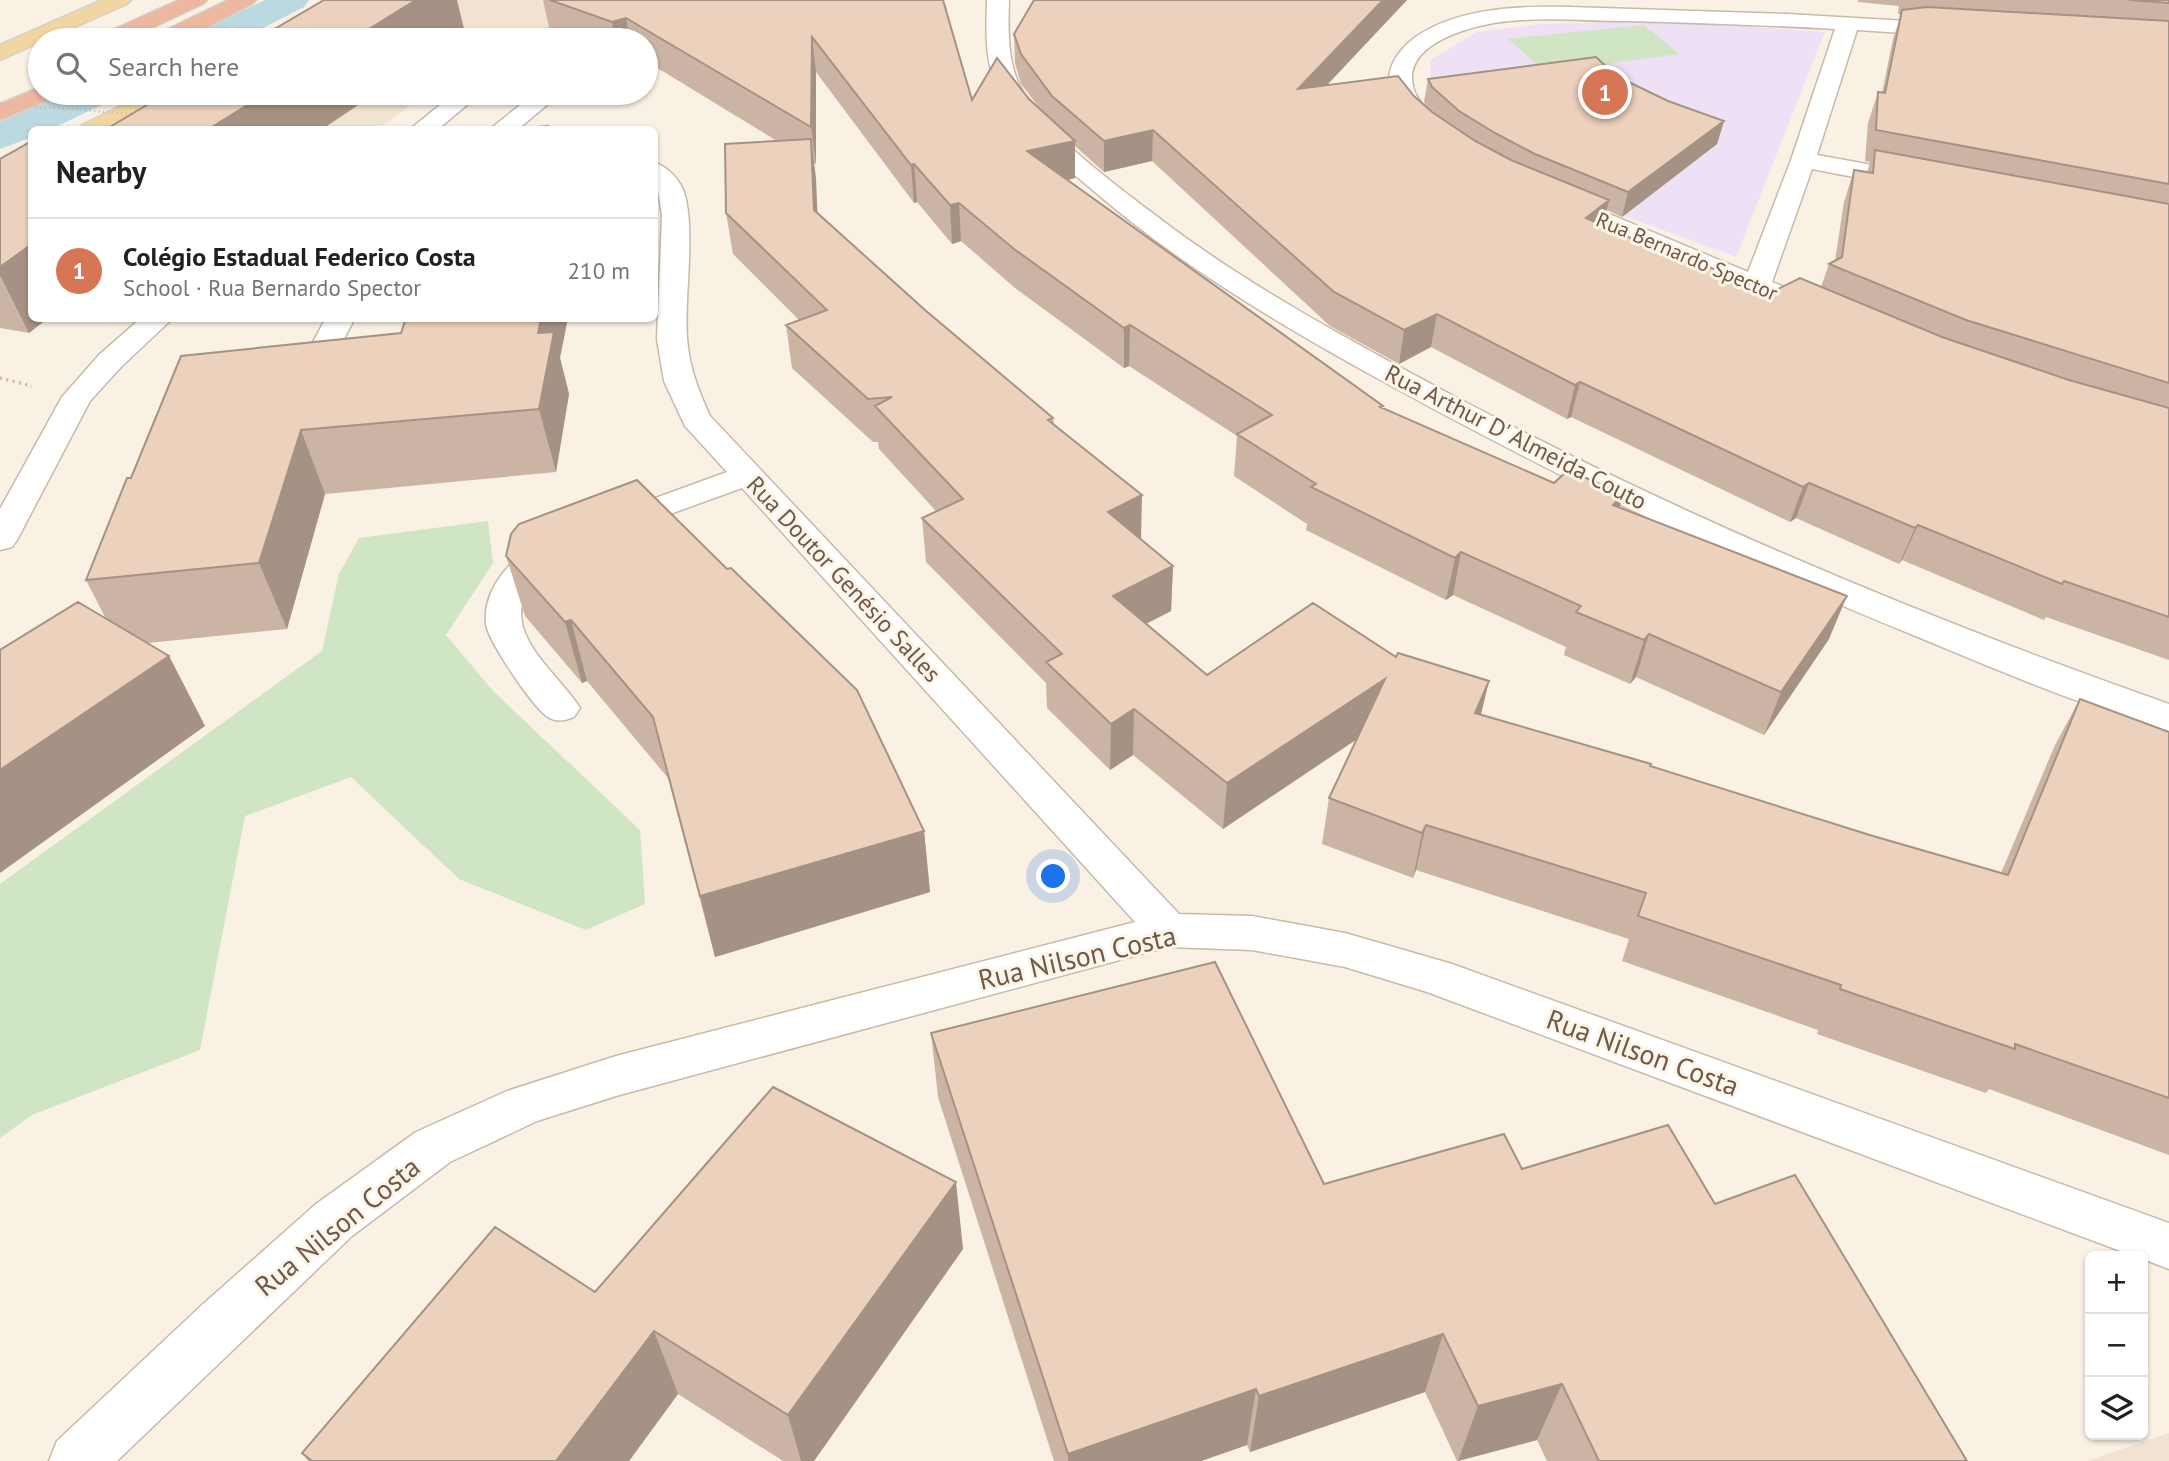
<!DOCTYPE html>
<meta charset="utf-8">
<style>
body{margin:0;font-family:"PT Sans",sans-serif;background:#f6f6f6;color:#202124}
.controls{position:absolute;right:21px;bottom:21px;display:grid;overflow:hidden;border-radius:10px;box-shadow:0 2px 5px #0004}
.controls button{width:63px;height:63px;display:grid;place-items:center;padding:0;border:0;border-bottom:2px solid #e0e0e0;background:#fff;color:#202124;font:35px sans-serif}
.you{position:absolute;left:1054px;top:877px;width:24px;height:24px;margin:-18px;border:5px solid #fff;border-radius:50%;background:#1a73e8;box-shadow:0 0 0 10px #1a73e833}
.badge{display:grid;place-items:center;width:46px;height:46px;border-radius:50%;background:#d77654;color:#fff;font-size:23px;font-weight:700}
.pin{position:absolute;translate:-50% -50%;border:4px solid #fff;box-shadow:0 2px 7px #0006}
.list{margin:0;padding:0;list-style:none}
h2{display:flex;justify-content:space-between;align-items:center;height:91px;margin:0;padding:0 28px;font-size:30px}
h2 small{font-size:23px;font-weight:400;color:#757577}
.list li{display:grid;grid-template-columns:46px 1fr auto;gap:21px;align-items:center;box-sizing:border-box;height:105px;padding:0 28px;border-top:2px solid #e0e0e0}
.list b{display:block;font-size:26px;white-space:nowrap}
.list p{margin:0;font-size:23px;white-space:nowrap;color:#757577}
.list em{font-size:23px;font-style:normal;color:#757577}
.icon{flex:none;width:38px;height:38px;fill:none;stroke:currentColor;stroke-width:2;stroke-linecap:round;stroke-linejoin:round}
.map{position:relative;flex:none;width:2169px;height:1461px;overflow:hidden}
.search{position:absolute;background:#fff;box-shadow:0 2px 5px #0004;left:28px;top:28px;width:630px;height:77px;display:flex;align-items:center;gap:18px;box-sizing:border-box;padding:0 24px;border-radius:38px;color:#757577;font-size:26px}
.panel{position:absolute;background:#fff;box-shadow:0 2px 5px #0004;left:28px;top:126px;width:630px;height:196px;border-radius:10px}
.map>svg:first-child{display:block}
</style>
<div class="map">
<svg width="2169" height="1461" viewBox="0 0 2169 1461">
<rect width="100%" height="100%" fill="#f9f1e3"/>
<!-- residential -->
<path fill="#f0e3d2" d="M416,0H580L544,38L506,36L500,40H341Z
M245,93H428L377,129L177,130Z
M2169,1433V1461H2087Z"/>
<!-- education -->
<path fill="#eee0f5" d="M1662,21L1825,32L1736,257L1614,212L1432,101L1430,60L1477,32L1542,24Z"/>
<!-- green -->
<path fill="#d0e5c3" d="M1644,25L1679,54L1545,72L1508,39Z
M488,521L493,563L446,635L494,692L640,830L645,904L586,930L459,879L351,777L245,816L200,1050L32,1115L0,1138V884L322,651L339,574L359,538Z"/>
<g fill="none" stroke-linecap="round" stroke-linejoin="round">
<!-- canal -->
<path fill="#bad9e0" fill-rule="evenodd" d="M265,0H309L304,7L239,40H193L198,32Z
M65,93H115L110,101L49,130H32V137L0,149V122Z"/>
<defs>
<path id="minor" d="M987,0H1009C1008,33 1007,67 1025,96C1052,138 1114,184 1155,215C1246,285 1349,340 1450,394C1682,517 1922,617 2169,704V731C2084,707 2000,671 1918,637C1728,560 1544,471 1364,371C1267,317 1173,260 1088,186C1057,160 1025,133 1003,98C984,68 986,34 987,0Z
M1570,7L1788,14L1957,24L1960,29L1957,34L1949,36L1857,30L1817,155L1916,173L1925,176L1929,181L1925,186L1916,189L1812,169L1772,282L1828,305L1832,311L1828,317L1818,320L1808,317L1548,208L1544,202L1548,196L1557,194L1566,196L1748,272L1791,160L1835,29C1766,25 1697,23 1627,21C1583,21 1538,16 1494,23C1466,28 1411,43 1412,79C1413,98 1425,106 1435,120L1431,125C1408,131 1390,101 1389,80C1389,64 1401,48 1413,39C1456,7 1520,6 1570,7Z
M455,93H481L437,130H409Z
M535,93H561L517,130H489Z
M654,163C666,165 680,180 684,192C696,230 684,296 687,338C689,366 698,390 710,416L1179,914L1252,916L1345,933L1452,964L2169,1223V1269L2143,1259V1256H2134L1427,992L1345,967L1252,950L1168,947L616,1096L537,1121L450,1162L352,1236L117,1461H49L57,1441L202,1305L316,1204L416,1132L507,1091L616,1056L1135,922L742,488L615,534L603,531L598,524L603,517L727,472L685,426L664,381L657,339L662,215L658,191L654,187Z
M141,318H173L121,367L90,401L17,540L12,547L0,550V509L62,397L99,355Z
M326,318H355L326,372L315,375L304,372L300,366Z
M556,537L568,541L573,548C563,563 544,569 533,583C495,630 558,672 580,708L574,717C566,720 557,723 548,717C534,709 488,641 486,624C482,584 521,546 556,537Z"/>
<path id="major" d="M102,0H131L127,4L0,60V45Z
M147,93H177L173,98L111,130H79L82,125Z"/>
<path id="highway" d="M179,0H207L203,4L126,40H98L101,35Z
M228,0H256L252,4L182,40H166L163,35L166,30Z
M40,87V93H57L53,98L0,120V104Z"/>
</defs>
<!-- minor casing -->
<use href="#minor" stroke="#c8b9ab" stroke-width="3"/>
<!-- major casing -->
<use href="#major" stroke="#d6d1cd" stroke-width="3"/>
<!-- highway casing -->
<use href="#highway" stroke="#d6d1cd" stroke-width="3"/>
<!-- path -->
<path stroke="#d0b5a1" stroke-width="3.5" stroke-dasharray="2 4.5" stroke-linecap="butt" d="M0,378L32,386"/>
<!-- minor -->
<use href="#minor" fill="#fff" fill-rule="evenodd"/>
<!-- major -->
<use href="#major" fill="#f1d6a1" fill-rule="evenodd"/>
<!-- highway -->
<use href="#highway" fill="#edb7a0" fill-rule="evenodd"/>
<!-- path-bridge -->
<path stroke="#d0b5a1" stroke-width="2.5" stroke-dasharray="1 3.5" stroke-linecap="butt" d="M0,104L135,114"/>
</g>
<!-- wall -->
<path fill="#cbb4a3" d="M543,0H943L972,100L1029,99L1042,111L1021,84L1015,63L1014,34L1034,0H1407L1327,85L1414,96L1427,108L1424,102L1428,79L1616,76L1668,101L1724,121L1717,144L1622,217L1607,210L1603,226L1693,266L1772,292L1821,287L1829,264L1835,261L1844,202L1854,170L1867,172L1870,162L1865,161L1868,123L1878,92L1882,93L1893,39L1901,15L1898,14L1899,6L1858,2V0H2169V660L2046,617L2044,620L1902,560L1899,564L1796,518L1790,522L1571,417L1567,419L1431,347L1399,364L1330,326L1152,161L1104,172L1075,146V178L1068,180L1383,406L1382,408L1554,483L1623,494L1620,507L1829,639L1764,735L1636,677L1630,684L1564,655L1566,647L1453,595L1446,600L1306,530L1307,524L1234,476L1237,436L1129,366L1124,368L1015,288L961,241L952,244L917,202L914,203L816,72V164L814,163L817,213L925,310L1053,418L1054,424L1141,540L1173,566L1171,611L1146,624L1207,675L1481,715L1650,766L1873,836L2001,873L2055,745L2080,699L2169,732V1155L1989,1089L1986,1093L1817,1034L1818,1030L1622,961L1629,939L1416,870L1413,878L1322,844L1329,798L1357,739L1223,829L1133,755L1110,770L1047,708L1046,683L926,562L922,518L936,511L879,449L878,442H873L792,368L786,325L799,320L733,254L726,213L777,141L646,61V40H573L550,32Z
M0,159L32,318H48L29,333L0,328Z
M401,333L560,358L569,394L556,472L325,494L287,629L148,643L169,656L205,726L106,619L86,580L131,478Z
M506,556L924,831L930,892L715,957L668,778L587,681L582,683L525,616Z
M931,1033L1324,1184L1522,1169L1715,1204L1967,1461H1547L1537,1440L1457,1461L1425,1392L1250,1452L1247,1445L1201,1461H1054L938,1097Z
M963,1249L814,1461H783L678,1394L629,1461H308L302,1453L595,1292Z"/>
<!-- shaded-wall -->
<path fill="#a59284" d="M416,0H457L465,33L454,40H351Z
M1383,0H1407L1295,119L1298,89Z
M626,18L630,40H615L612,22Z
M812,37L816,72V164L811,127Z
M267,93H376L321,130H207Z
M1724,121L1717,144L1622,217L1628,192Z
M1153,130L1152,161L1104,172V141Z
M811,139L816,178L819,251L814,210Z
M1075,141V178L1028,189L1027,151Z
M914,164L917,202L914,203L911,165Z
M1609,200L1602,232L1586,218Z
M959,203L961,241L952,244L950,205Z
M32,244V318H48L29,333L0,275V267Z
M1437,314L1431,347L1399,364L1404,330Z
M541,318H568L560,358L569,394L556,472L539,409L538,333Z
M1130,325L1129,366L1124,368V328Z
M1580,382L1571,417L1567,419L1575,385Z
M301,430L325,494L287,629L259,563Z
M1809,483L1796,518L1790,522L1803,487Z
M1623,494L1612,536L1613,505Z
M1142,495L1141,540L1108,512Z
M1918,525L1902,560L1899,564L1915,528Z
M1461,552L1453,595L1446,600L1455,558Z
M1173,566L1171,611L1112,641L1113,596Z
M1847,596L1829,639L1764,735L1781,692Z
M571,620L587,681L582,683L565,622Z
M1649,634L1636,677L1630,684L1644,640Z
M169,656L205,726L0,873V770Z
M1385,679L1378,725L1223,829L1227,783Z
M1489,681L1478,727L1475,713Z
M1134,709L1133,755L1110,770L1111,724Z
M1426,825L1416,870L1413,878L1422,833Z
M924,831L930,892L715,957L700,896Z
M956,1182L963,1249L814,1461H801L788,1415Z
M654,1331L678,1394L629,1461H556Z
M1443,1334L1425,1392L1250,1452L1259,1396Z
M1562,1384L1537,1440L1458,1461L1478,1406Z
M1256,1389L1247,1445L1201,1461H1068V1454Z"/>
<!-- building -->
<path fill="#ecd1bd" stroke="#a59284" stroke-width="2" d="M324,0H416L351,40H256Z
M550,0H943L972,100L997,58L1029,99L1075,141L1027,151L1383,406L1380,407L1554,483L1568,470L1623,494L1613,505L1847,596L1781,692L1649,634L1644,640L1576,612L1581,606L1461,552L1455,558L1311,487L1316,484L1237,434L1272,415L1130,325L1124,328L1014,249L959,203L950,205L914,164L911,165L812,37L811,127L626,18L612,22Z
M1034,0H1383L1298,89L1398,76L1414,96L1432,112L1475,141L1511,160L1609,200L1586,218L1693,266L1699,263L1772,292L1800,278L1942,337L2069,380L2169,408V617L2064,581L2062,584L1918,525L1915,528L1809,483L1803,487L1580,382L1575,385L1437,314L1404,330L1334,292L1153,130L1104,141L1052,96L1021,54L1014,34Z
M2129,0H2169V3Z
M1927,7L2169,21V184L1876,130L1878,92L1885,93L1902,10Z
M1596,57L1616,76L1668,101L1724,121L1628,192L1535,154L1495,133L1459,111L1432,87L1428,79Z
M167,93H267L207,130H105Z
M548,126V130H501Z
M811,139L814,210L925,310L1053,418L1048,420L1142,495L1108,512L1173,566L1113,596L1207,675L1313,603L1396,657L1398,653L1489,681L1475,713L1651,764L1650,766L1873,836L2008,875L2080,699L2169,732V1098L2015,1044V1049L1840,989L1841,985L1638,916L1646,893L1426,825L1422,833L1329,798L1385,679L1227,783L1134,709L1111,724L1046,662L1062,654L922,518L963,499L875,406L892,397L868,399L786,325L827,310L726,213L725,144Z
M32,141V244L0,267V159Z
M1875,150L2169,204V383L1966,320L1829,264L1842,257L1854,170L1873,173Z
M406,318H541L538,333L554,332L539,409L301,430L259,563L86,580L127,478H131L181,356L401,333Z
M637,480L727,569L731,568L857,690L924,831L700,896L653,717L571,620L565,622L506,556L511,534L519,524Z
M78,602L169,656L0,770V650Z
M1215,962L1324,1184L1504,1134L1522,1169L1668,1125L1715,1204L1795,1175L1967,1461H1599L1562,1384L1478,1406L1443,1334L1259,1396L1256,1389L1068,1454L931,1033Z
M773,1087L956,1182L788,1415L654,1331L556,1461H312L302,1453L495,1227L595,1292Z"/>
<g text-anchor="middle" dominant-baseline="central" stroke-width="6" stroke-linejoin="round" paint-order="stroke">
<!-- far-street labels -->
<g font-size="21" fill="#6e594c" stroke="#fdf5e8">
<text transform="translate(1687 256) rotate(23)">Rua Bernardo Spector</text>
</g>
<!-- street labels -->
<g font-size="24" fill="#6e594c" stroke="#fdf5e8">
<text transform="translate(1516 437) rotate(27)">Rua Arthur D' Almeida Couto</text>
<text transform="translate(844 579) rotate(47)">Rua Doutor Genésio Salles</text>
</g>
<!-- near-street labels -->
<g font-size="28" fill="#6e594c" stroke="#fdf5e8">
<text transform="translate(1077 957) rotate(-13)">Rua Nilson Costa</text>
<text transform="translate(1643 1052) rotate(20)">Rua Nilson Costa</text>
<text transform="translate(337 1226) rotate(-39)">Rua Nilson Costa</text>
</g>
</g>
</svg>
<div class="controls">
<button>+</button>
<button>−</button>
<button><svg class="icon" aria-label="layers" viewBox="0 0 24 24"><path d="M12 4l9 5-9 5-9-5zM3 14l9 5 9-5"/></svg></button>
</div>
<div class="you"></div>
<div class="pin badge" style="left:1605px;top:92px">1</div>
<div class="search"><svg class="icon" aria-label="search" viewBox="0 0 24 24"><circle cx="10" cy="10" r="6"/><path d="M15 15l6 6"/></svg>Search here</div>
<section class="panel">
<h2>Nearby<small></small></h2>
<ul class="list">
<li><span class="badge">1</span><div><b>Colégio Estadual Federico Costa</b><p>School · Rua Bernardo Spector</p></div><em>210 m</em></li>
</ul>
</section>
</div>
